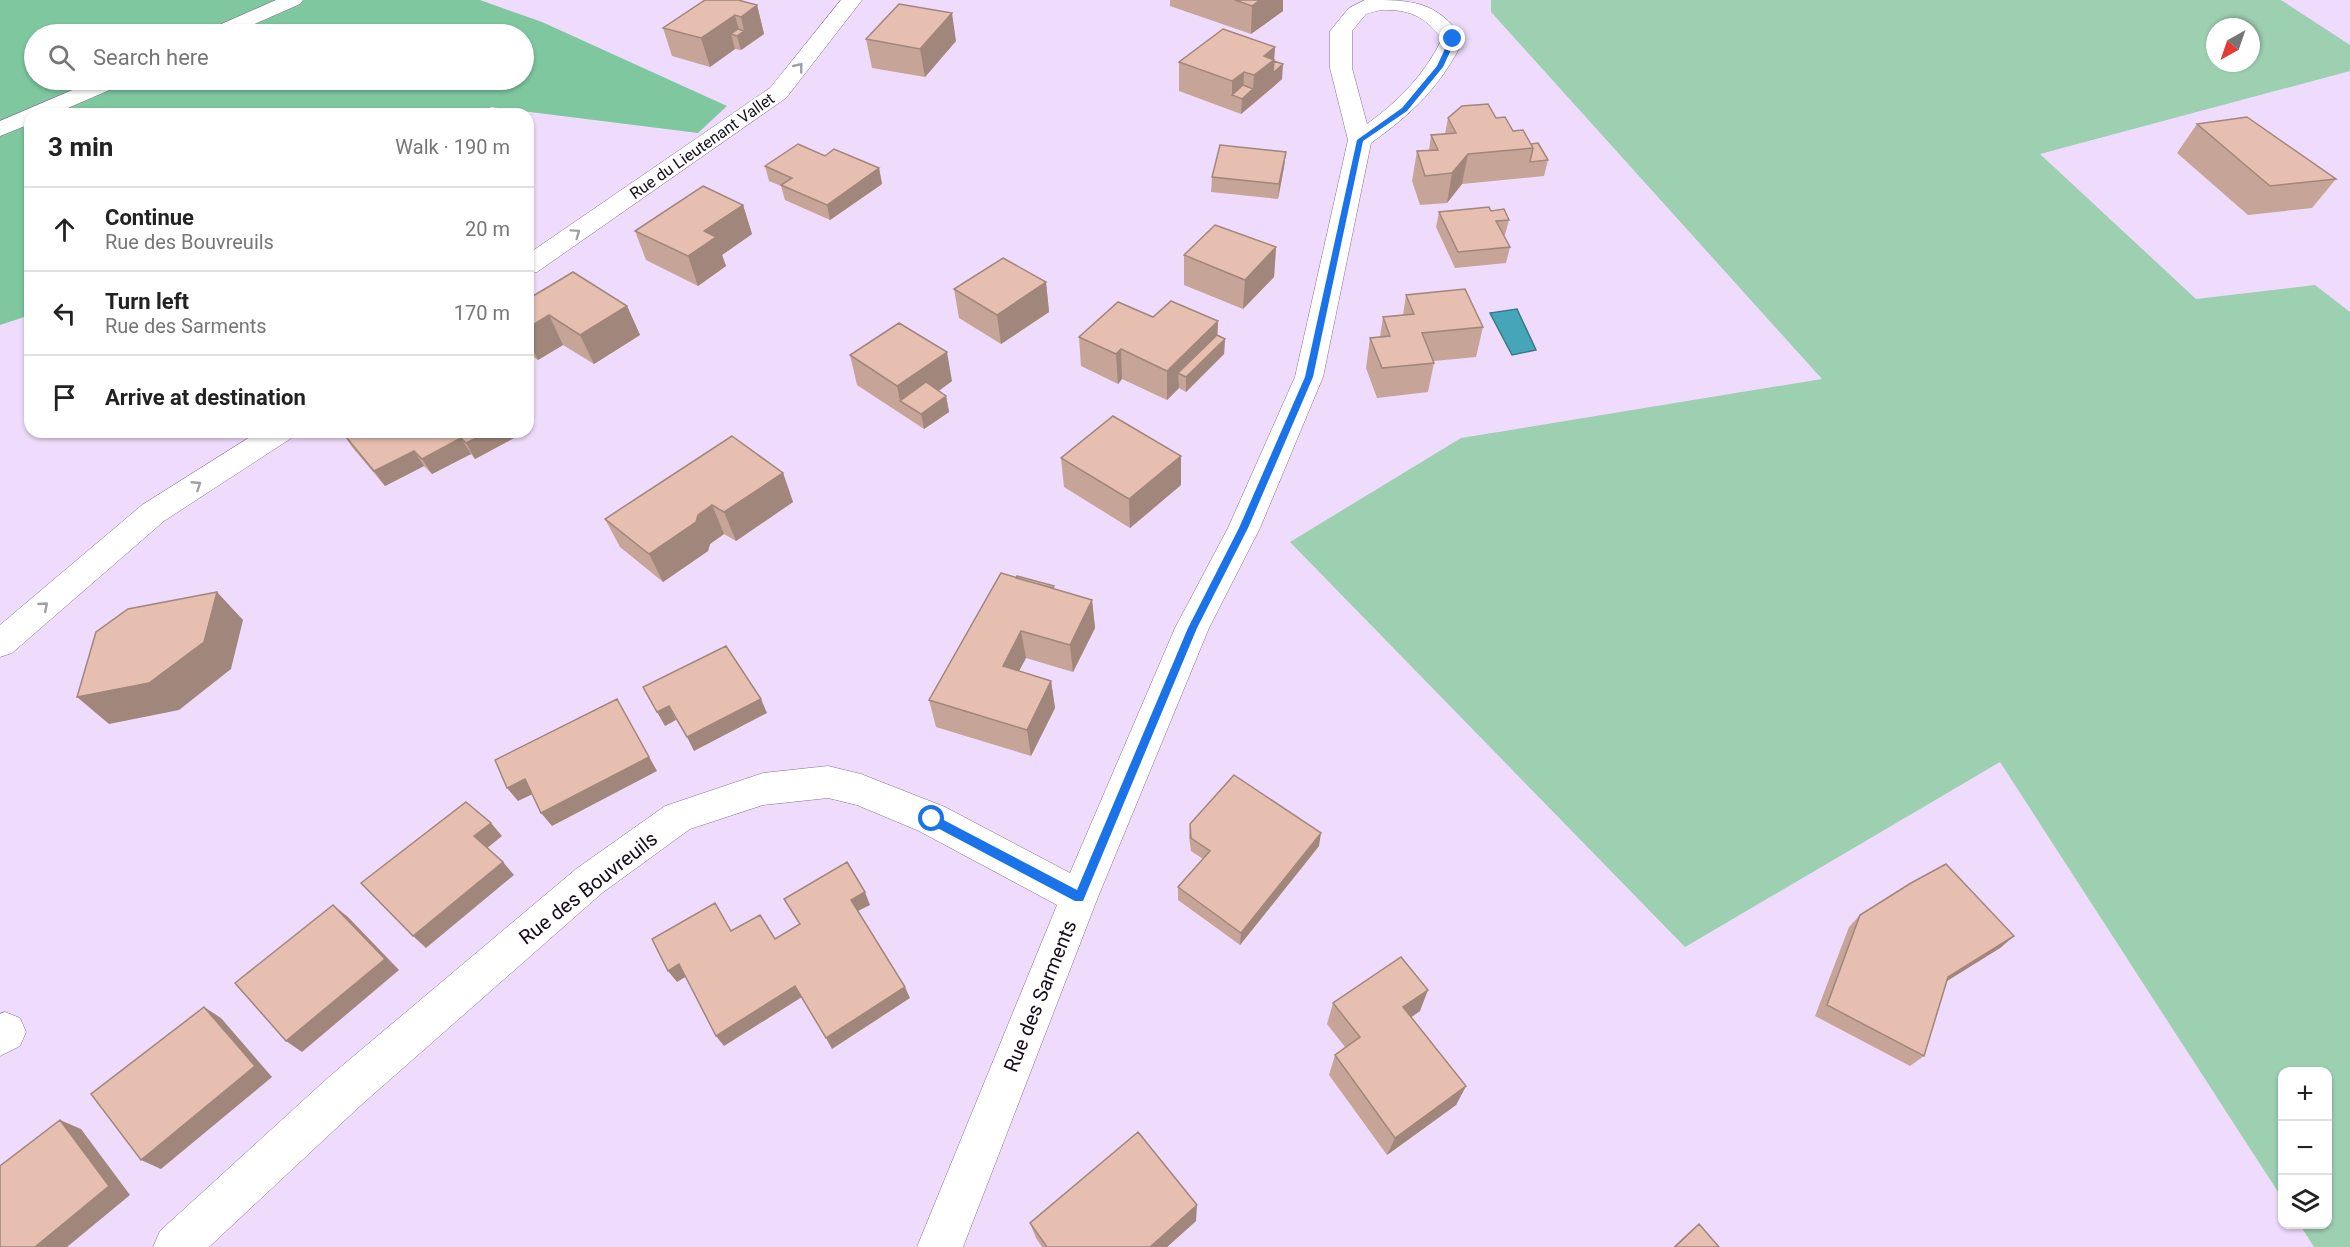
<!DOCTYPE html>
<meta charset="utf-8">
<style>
body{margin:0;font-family:Roboto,sans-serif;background:#f6f6f6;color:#222}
.controls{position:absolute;right:18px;bottom:18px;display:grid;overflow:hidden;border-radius:12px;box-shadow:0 2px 4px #0004}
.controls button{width:54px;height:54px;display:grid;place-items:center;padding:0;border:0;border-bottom:2px solid #e0e0e0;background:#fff;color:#222;font:30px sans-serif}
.compass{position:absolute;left:2206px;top:18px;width:54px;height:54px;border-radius:50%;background:#fff;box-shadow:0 2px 4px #0004;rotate:220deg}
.stop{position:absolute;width:18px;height:18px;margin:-14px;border:4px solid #1a73e8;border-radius:50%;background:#fff}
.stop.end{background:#1a73e8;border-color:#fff;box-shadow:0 2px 6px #0008}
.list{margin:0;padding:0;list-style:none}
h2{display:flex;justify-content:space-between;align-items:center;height:78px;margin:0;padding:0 24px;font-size:26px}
h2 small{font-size:20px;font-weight:400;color:#767676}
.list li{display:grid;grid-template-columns:39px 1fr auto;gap:18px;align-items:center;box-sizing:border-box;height:84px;padding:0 24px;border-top:2px solid #e0e0e0}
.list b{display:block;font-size:22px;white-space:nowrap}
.list p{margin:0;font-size:20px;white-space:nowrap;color:#767676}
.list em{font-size:20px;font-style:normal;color:#767676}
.icon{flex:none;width:33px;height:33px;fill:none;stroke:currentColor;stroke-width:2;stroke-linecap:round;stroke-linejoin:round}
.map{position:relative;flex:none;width:2350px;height:1247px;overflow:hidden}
.search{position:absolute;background:#fff;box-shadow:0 2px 4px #0004;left:24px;top:24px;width:510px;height:66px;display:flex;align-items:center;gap:15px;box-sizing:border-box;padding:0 21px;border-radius:33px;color:#767676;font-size:22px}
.panel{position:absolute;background:#fff;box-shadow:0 2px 4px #0004;left:24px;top:108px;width:510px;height:330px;border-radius:18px}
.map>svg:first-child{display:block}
</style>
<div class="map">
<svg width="2350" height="1247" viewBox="0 0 2350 1247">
<rect width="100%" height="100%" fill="#efdcfd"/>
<!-- green -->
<path fill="#9dcfb1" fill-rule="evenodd" d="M1491,0H2281L2350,45V71L2040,154L2196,299L2315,285L2350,312V1247H2314L2300,1225L2328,1224V1072H2282V1198L2000,762L1685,947L1290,542L1461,438L1822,379L1491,12ZM2215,27H2251V63H2215Z"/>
<!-- forest -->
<path fill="#7ec79f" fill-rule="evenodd" d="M0,0H480L542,22L727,106L698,133L491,107L483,114H30V315L0,325ZM34,34H524V80H34Z"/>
<!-- water -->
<path fill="#45a6ba" stroke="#37788a" stroke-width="1.5" d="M1517,309L1536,350L1512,355L1490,313Z"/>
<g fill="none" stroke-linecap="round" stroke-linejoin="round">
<defs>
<path id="minor" d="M276,0H303L300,4L232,34H204L208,30Z
M841,0H862L786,98L537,272L528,274V254L770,88Z
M1365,0C1413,0 1435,0 1464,39C1441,86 1413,113 1371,143L1323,377L1260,528L1209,628L1098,897L963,1247H917L1057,905L919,831L857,805L828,798L763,805L690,829L602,893L360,1106L209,1247H153L160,1231L330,1076L576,869L665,806L763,773L828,766L861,774L945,807L1070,873L1175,628L1228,528L1295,377L1348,140L1330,68V31L1349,8ZM1381,10C1409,9 1425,16 1442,39C1424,75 1400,100 1367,124L1352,68V31L1366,14Z
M96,80H124L121,85L54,114H30V124L0,136V121Z
M258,432H295L290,439L164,521L12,653L0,657V625L142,505Z
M5,1012L20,1018L26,1032L20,1046L0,1056V1014Z"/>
</defs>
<!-- minor casing -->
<use href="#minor" stroke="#82718f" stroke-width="1"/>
<!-- minor -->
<use href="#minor" fill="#fff" fill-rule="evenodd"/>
</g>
<!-- wall -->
<path fill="#c6a497" d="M1170,0H1283V11L1251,34L1170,6Z
M757,5L764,34L741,50L735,49L710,67L672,56L663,28Z
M866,39L956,41L925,77L872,68Z
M1275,47L1274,61L1282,79L1241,114L1179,91V62Z
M1495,117L1531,144L1548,160L1544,176L1462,184L1447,203L1420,205L1412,181L1417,151L1429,150L1431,135L1445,134L1448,118Z
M2197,124L2336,179L2312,208L2248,215L2177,153Z
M1286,152L1284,167L1278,199L1211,192L1212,177Z
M825,156L879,168L882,184L830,220L785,200L781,186L769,181L765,166Z
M743,205L752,234L722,255L726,266L698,286L646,260L635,231Z
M1491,211L1509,220L1505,235H1504L1510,247L1506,263L1455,268L1436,227L1439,212Z
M1276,247L1274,277L1243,309L1184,285V255Z
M1046,282L1049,312L1001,344L959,318L954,289Z
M1406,295L1483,327L1476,357L1434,361V363L1428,392L1377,398L1366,368L1370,338L1380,337L1383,317L1403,315Z
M528,299L627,306L640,335L594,364L563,345L538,360L528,353Z
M1153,317L1218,321L1217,335L1225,339L1224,354L1186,392L1179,388L1167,400L1122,379L1118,384L1081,366L1079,337Z
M850,355L952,381L939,391L946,396L949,412L924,429L857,385Z
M342,432L514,438L475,459L471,454L432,474L424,466L385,486L352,447Z
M1061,458L1181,485L1130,528L1064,487Z
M783,473L793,502L736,541L724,534L710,544L708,551L663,582L620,547L605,519Z
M1016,578L1054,586V589L1092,600L1095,628L1073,672L1026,658L1019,671L1051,681L1055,708L1031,756L936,727L929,700Z
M1190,824L1319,846L1240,945L1178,900V887L1203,859L1191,851L1189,837Z
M1860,915L2014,936L2000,948L1947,981L1924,1056L1910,1066L1815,1016L1849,927Z
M1333,1003L1420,1011L1411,1017L1466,1086L1456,1105L1387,1155L1329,1075L1335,1055L1345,1047L1327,1024Z
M1196,1221L1167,1247H1042L1036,1238L1030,1223Z
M1699,1224L1719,1247H1673L1689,1232Z"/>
<!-- shaded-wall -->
<path fill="#a1867b" d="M1260,0H1283V11L1251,34L1252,6Z
M757,5L764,34L741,50L737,36L731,34L735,49L710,67L701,38L735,15L740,34L744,31L741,17Z
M952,13L956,41L925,77L920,49Z
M1275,47L1273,73L1283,64L1282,79L1272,88L1273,73L1272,88L1241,114L1242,99L1232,95V81L1244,72L1243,98L1253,89L1254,75L1264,56Z
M1286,152L1284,167L1278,199L1279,184Z
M1468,154L1462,184L1447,203L1452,173Z
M879,168L882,184L830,220L827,205Z
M743,205L752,234L722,255L726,266L698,286L688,256L704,231Z
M1276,247L1274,277L1243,309L1245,280Z
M1046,282L1049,312L1001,344L997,315Z
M627,306L640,335L594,364L580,335Z
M549,315L563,345L538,360L528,340V328Z
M1218,321L1217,347L1225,339L1224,354L1186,392V377L1178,373L1179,388L1167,400V371Z
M1121,349L1122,379L1118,384L1116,354Z
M947,352L952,381L913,409L900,401L897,386Z
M946,396L949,412L924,429L921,414Z
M488,432H510L514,438L475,459L466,443Z
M461,438L471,454L432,474L422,459Z
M414,451L424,466L385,486L374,471Z
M1181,456V485L1130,528L1129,499Z
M783,473L793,502L736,541L724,512Z
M712,505L724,534L710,544L708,551L663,582L649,554Z
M217,592L243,620L231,669L179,710L109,724L77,697Z
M1092,600L1095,628L1073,672L1070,645Z
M1021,631L1026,658L1007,693L1003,666Z
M1051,681L1055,708L1031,756L1027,730Z
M617,699L657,771L552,826L541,813Z
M761,699L767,713L694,751L687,737Z
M669,706L676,720L665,726L657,712Z
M525,779L535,793L518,801L507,788Z
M491,823L502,836L486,849L474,836Z
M1321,833L1319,846L1240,945L1241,933Z
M503,862L514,875L426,948L413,936Z
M865,892L870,905L856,912L851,900Z
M333,905L348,917L399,970L302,1052L286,1041Z
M2014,936L2000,948L1934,989L1948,977Z
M679,964L687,976L677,982L668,971Z
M795,986L802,997L724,1046L716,1036Z
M905,987L910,998L832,1049L826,1038Z
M1428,990L1420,1011L1396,1028L1403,1007Z
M204,1007L221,1018L272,1077L161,1169L141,1160Z
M1466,1086L1456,1105L1387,1155L1395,1138Z
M60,1120L81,1129L130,1195L67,1247H35Z
M1197,1205L1196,1221L1167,1247H1150Z"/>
<!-- building -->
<path fill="#e6bfb0" stroke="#a1867b" stroke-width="1.5" d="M705,0H738L757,5L741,17L735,15L701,38L663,28Z
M1235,0H1260L1252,6Z
M899,4L952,13L920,49L866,39Z
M738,29L744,31L737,36L731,34Z
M1223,29L1275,47L1264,56L1274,60L1254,75L1244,72L1232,81L1179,62Z
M1274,61L1283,64L1273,73Z
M1243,85L1253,89L1242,99L1232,95Z
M1488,104L1496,118L1505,117L1513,131L1523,130L1533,148L1468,154L1452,173L1425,176L1417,151L1438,150L1431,135L1456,133L1448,118L1462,106Z
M2247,117L2336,179L2270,186L2197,124Z
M1538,143L1548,160L1530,162L1533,148L1531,144Z
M798,144L825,156L834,149L879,168L827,205L781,185L792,178L765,166Z
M1220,145L1286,152L1279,184L1212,177Z
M703,186L743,205L704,231L716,237L688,256L635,231Z
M1489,207L1491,211L1504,209L1509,220L1496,221L1510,247L1458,252L1439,212Z
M1215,225L1276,247L1245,280L1184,255Z
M1003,258L1046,282L997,315L954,289Z
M573,272L627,306L580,335L549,315L528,328V299Z
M1465,289L1483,327L1422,333L1434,363L1382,368L1370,338L1390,336L1383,317L1414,314L1406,295Z
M1171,301L1218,321L1167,371L1121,349L1116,354L1079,337L1118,302L1153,317Z
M899,323L947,352L897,386L850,355Z
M1217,335L1225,339L1186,377L1178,373Z
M926,382L946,396L921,414L900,401Z
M1113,416L1181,456L1129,499L1061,458Z
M342,432H488L466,443L461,438L422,459L414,451L374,471Z
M732,436L783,473L724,512L712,505L698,515L696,522L649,554L605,519Z
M1001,573L1092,600L1070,645L1021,631L1003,666L1051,681L1027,730L929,700Z
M1017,576L1054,586L1053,588L1016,578Z
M217,592L204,642L149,683L77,697L96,632L128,609Z
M726,646L761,699L687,737L669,706L657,712L643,687Z
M617,699L649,757L541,813L525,779L507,788L495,760Z
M1234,775L1321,833L1241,933L1178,887L1210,851L1191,838L1190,824Z
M466,802L491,823L474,836L503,862L413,936L361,883Z
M847,862L865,892L851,900L905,987L826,1038L795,986L716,1036L679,964L668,971L652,939L715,903L731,931L760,915L775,939L800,924L784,899Z
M1946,864L2014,936L1948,977L1924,1056L1827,1005L1860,915L1911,883Z
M333,905L385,959L286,1041L235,983Z
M1401,957L1428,990L1403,1007L1466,1086L1395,1138L1335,1055L1360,1037L1333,1003Z
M204,1007L255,1066L141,1160L91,1094Z
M60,1120L109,1186L35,1247H0V1166Z
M1138,1132L1197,1205L1150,1247H1047L1030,1223Z
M1699,1224L1719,1247H1675Z"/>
<!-- one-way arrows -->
<defs><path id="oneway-chevron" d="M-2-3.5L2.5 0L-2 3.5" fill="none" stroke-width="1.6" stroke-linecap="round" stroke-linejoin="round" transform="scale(1.5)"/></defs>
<g stroke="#a19fa3">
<use href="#oneway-chevron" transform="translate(799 67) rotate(-51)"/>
<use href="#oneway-chevron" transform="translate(576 233) rotate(-35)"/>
<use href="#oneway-chevron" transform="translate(197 485) rotate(-33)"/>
<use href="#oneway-chevron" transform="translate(44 606) rotate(-41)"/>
</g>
<!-- route -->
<path fill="#1a73e8" d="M1450,38L1456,39L1443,67L1407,111L1363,141L1313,377L1248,528L1197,628L1083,901H1075L928,823V816H936L1077,890L1188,628L1239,528L1305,377L1357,140L1402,108L1437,66Z"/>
<g text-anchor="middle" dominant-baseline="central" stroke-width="5" stroke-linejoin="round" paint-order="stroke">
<!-- far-street labels -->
<g font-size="16" fill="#150e1a" stroke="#fff">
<text transform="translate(702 146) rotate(-35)">Rue du Lieutenant Vallet</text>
</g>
<!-- street labels -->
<g font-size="20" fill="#150e1a" stroke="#fff">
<text transform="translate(588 888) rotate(-38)">Rue des Bouvreuils</text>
<text transform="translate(1040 996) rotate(-68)">Rue des Sarments</text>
</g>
</g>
</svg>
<div class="controls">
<button>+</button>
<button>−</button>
<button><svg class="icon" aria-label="layers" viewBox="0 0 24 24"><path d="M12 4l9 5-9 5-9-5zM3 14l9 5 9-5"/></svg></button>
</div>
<svg class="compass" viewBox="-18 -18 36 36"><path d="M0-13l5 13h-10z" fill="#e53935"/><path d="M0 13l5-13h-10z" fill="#767676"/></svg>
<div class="stop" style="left:932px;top:819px"></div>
<div class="stop end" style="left:1453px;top:39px"></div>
<div class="search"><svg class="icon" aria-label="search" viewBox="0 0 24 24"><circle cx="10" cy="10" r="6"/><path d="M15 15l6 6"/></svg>Search here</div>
<section class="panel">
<h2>3 min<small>Walk · 190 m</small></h2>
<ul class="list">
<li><svg class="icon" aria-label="ahead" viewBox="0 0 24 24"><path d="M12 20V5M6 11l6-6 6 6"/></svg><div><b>Continue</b><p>Rue des Bouvreuils</p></div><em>20 m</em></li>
<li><svg class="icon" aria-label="left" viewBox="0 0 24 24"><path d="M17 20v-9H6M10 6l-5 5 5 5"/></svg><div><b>Turn left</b><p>Rue des Sarments</p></div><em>170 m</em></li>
<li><svg class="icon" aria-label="arrive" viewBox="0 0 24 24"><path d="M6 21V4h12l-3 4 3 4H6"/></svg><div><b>Arrive at destination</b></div></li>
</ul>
</section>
</div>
